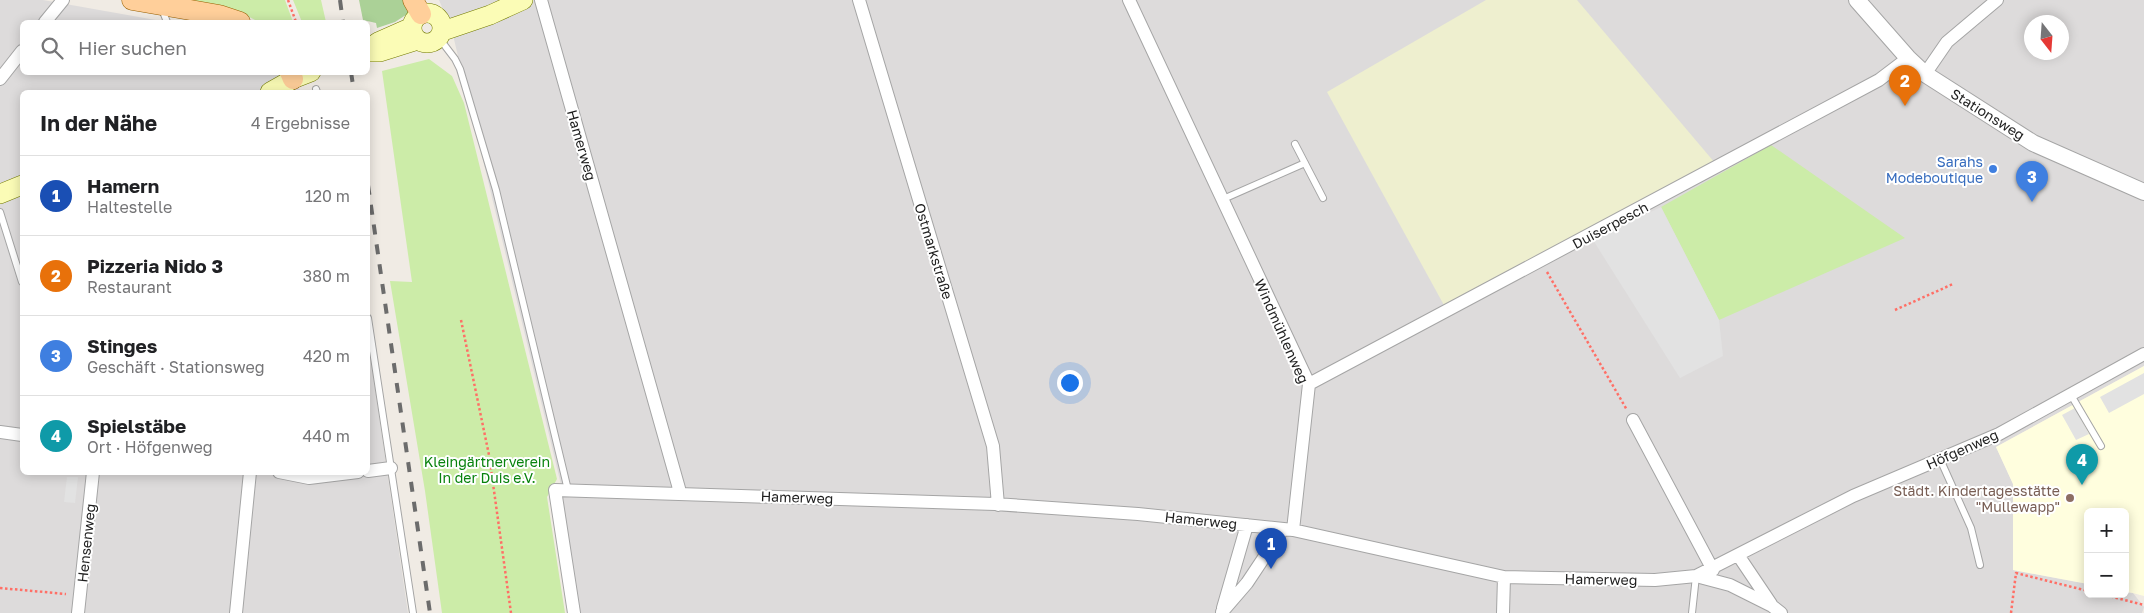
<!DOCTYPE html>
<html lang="de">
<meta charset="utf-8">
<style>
body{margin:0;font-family:"Golos Text",sans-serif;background:#f6f6f6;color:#202124}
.controls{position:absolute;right:15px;bottom:15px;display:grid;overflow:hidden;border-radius:8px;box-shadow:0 2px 12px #0003}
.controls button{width:45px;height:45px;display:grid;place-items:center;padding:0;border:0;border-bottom:1px solid #e0e0e0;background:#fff;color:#202124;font:25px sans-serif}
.compass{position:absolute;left:2024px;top:15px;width:45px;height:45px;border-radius:50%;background:#fff;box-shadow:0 2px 12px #0003;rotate:163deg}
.you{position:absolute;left:1069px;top:382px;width:18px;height:18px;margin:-12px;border:4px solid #fff;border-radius:50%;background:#1a73e8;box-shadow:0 0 0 8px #1a73e833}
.badge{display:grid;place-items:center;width:32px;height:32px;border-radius:50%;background:#cd0009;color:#fff;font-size:16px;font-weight:700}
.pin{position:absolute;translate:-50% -41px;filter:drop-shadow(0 1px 2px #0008)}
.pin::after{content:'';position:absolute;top:26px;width:18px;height:15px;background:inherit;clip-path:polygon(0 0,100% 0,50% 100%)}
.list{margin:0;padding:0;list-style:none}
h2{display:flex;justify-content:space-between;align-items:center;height:65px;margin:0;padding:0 20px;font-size:21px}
h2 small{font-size:16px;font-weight:400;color:#757577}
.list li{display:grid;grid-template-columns:32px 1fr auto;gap:15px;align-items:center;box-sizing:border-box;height:80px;padding:0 20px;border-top:1px solid #e0e0e0}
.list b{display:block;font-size:19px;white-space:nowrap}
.list p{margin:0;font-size:16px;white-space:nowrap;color:#757577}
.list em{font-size:16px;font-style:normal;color:#757577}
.icon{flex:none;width:28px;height:28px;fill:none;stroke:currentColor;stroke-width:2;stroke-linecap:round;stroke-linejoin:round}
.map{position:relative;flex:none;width:2144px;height:613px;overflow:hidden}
.search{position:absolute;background:#fff;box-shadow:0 2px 12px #0003;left:20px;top:20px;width:350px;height:55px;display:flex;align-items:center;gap:12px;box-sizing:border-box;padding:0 18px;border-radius:8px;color:#757577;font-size:19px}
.panel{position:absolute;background:#fff;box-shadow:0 2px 12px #0003;left:20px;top:90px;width:350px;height:385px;border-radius:8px}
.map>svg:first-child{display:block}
</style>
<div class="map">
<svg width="2144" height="613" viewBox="0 0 2144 613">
<rect width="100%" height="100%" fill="#f0ebe4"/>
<!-- residential -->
<path fill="#dddbdb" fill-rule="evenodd" d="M0,0H43L167,22H22V72L285,73L302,92H22V472H368V341L408,613H0Z
M439,0H2144V366L1996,447L2013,484V570L2088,584V594L2133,593L2144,607L2142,613H576L562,489L452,31ZM2032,22H2062V52H2032Z"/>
<!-- education -->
<path fill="#fffede" d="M2144,366V596L2125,591V512H2088V584L2013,570V484L1996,447Z"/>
<!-- farmland -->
<path fill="#eeefcf" d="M1486,0H1577L1715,163L1445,307L1327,92Z"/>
<!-- grass -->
<path fill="#cceca8" d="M191,0H285L293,22H259L240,12Z
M293,0H321L326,22H302Z
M429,59L452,76L464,103L557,479L547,497L565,613H442L425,491L390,281L412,282L382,71Z
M1771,145L1905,238L1719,320L1661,207Z"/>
<!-- forest -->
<path fill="#abd197" d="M359,0H409L412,11L395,22L377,28L376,23L363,20Z"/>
<!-- parking -->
<path fill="#e2e2e2" d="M1661,207L1719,320L1723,356L1680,378L1593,240Z
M2144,373V394L2109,413L2100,397Z
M2075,408L2089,434L2076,440L2062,415Z
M67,477H78L75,503L64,502Z"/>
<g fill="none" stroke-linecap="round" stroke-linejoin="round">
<defs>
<path id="service" d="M162,9L167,22
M439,38L455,59L460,69L496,190L568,490
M316,89L317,92
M1295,144L1323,198
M1221,200L1305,163
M0,212L22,282
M368,318L413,613
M2071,395L2101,446
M1940,459L1971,528L1980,565
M1692,613L1696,576"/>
<path id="minor" d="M541,0L680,492
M859,0L993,446L998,505
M1129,0L1309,384L1293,530
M45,22L63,0
M1925,74L1947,42L1997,0
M0,79L22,51
M1309,384L1879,80L1908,58
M1633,420L1713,570
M0,432L22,435
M368,471L391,468
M279,472L309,478L358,472
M1738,555L1771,604
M1696,576L1853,496L1999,434L2144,354
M1223,608L1247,525
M1222,612L1247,583L1283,529
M78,613L93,472
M236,613L250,472
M574,613L555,490L995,504L1138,514L1293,530L1504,577L1655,580L1696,576L1730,585L1772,606L1781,613
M1503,613L1504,577"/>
<path id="tertiary" d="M1857,0L1908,58L1925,74L2033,143L2144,192"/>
<path id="secondary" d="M412 28a15 15 0 1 1 30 0a15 15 0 1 1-30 0Z
M443,31L490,15L523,0
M368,49L378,42L412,27
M368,52H380L418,40
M270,92L293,79L311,72
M0,194L22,185"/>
<path id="primary" d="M132,0L219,15L240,22
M413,0L421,14
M290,72L293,79"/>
</defs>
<!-- service casing -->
<use href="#service" stroke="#a5a5a5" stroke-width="8"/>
<!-- minor casing -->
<use href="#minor" stroke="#a5a5a5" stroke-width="14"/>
<!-- tertiary casing -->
<use href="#tertiary" stroke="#a5a5a5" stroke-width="18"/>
<!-- secondary casing -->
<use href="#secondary" stroke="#727a01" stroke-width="20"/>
<!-- primary casing -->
<use href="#primary" stroke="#996000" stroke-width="21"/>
<!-- path -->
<path stroke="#ff6f66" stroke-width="2.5" stroke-dasharray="2.5 2.5" stroke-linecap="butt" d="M288,0L296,22
M1547,272L1627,410
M1895,310L1953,284
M461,320L489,455L511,613
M0,588L66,594
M2101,594L2144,605
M2011,613L2016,573L2088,591"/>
<!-- service -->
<use href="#service" stroke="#fff" stroke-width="6"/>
<!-- minor -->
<use href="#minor" stroke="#fff" stroke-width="12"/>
<!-- tertiary -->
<use href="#tertiary" stroke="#fff" stroke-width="16"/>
<!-- secondary -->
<use href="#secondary" stroke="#fbfcb6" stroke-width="19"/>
<!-- primary -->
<use href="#primary" stroke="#ffcf9a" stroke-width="20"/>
<!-- rail -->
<path stroke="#6c6c6c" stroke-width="4" stroke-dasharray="10 10" stroke-linecap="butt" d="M340,0L343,22
M351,72L354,92
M368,185L430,613"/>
</g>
<!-- markers -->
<circle fill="#3f7fe0" stroke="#fff" stroke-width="2" cx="1993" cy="169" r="5"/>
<circle fill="#8d6e63" stroke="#fff" stroke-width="2" cx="2070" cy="498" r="5"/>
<g text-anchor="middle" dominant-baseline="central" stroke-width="4" stroke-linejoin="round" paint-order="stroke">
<!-- street labels -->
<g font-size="14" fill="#1e1e1e" stroke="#fff">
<text transform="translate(1988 114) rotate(32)">Stationsweg</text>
<text transform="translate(582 145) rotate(74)">Hamerweg</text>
<text transform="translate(1610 225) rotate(-28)">Duiserpesch</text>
<text transform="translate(934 251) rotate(73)">Ostmarkstraße</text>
<text transform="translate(1282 331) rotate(66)">Windmühlenweg</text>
<text transform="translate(1962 449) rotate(-24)">Höfgenweg</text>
<text transform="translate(797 497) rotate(2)">Hamerweg</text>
<text transform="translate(1201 520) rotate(6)">Hamerweg</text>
<text transform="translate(86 543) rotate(-84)">Hensenweg</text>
<text transform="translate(1601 579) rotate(1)">Hamerweg</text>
</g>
<!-- shop labels -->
<g font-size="14" fill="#366cbe" stroke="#fff" text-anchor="end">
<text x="1983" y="161">Sarahs<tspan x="1983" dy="16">Modeboutique</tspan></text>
</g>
<!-- park labels -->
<g font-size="14" fill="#07820c" stroke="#fff">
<text x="487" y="461">Kleingärtnerverein<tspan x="487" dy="16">In der Duis e.V.</tspan></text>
</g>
<!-- education labels -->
<g font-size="14" fill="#785e54" stroke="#fff" text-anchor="end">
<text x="2060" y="490">Städt. Kindertagesstätte<tspan x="2060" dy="16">"Mullewapp"</tspan></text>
</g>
</g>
</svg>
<div class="controls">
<button>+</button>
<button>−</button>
</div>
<svg class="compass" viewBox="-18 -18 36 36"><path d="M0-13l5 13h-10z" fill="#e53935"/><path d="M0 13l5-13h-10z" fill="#757577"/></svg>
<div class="you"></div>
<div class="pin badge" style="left:1271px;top:569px;background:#1a4fb4">1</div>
<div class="pin badge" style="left:1905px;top:106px;background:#e8710a">2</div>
<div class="pin badge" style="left:2032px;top:202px;background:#3f7fe0">3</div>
<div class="pin badge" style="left:2082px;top:485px;background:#0f9aa8">4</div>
<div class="search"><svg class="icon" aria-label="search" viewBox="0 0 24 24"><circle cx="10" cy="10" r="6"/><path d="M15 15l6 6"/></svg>Hier suchen</div>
<section class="panel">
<h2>In der Nähe<small>4 Ergebnisse</small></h2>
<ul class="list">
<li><span class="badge" style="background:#1a4fb4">1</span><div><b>Hamern</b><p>Haltestelle</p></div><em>120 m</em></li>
<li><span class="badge" style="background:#e8710a">2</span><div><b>Pizzeria Nido 3</b><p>Restaurant</p></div><em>380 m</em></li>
<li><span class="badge" style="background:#3f7fe0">3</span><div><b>Stinges</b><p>Geschäft · Stationsweg</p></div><em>420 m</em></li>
<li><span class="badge" style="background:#0f9aa8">4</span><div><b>Spielstäbe</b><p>Ort · Höfgenweg</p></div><em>440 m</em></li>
</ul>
</section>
</div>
